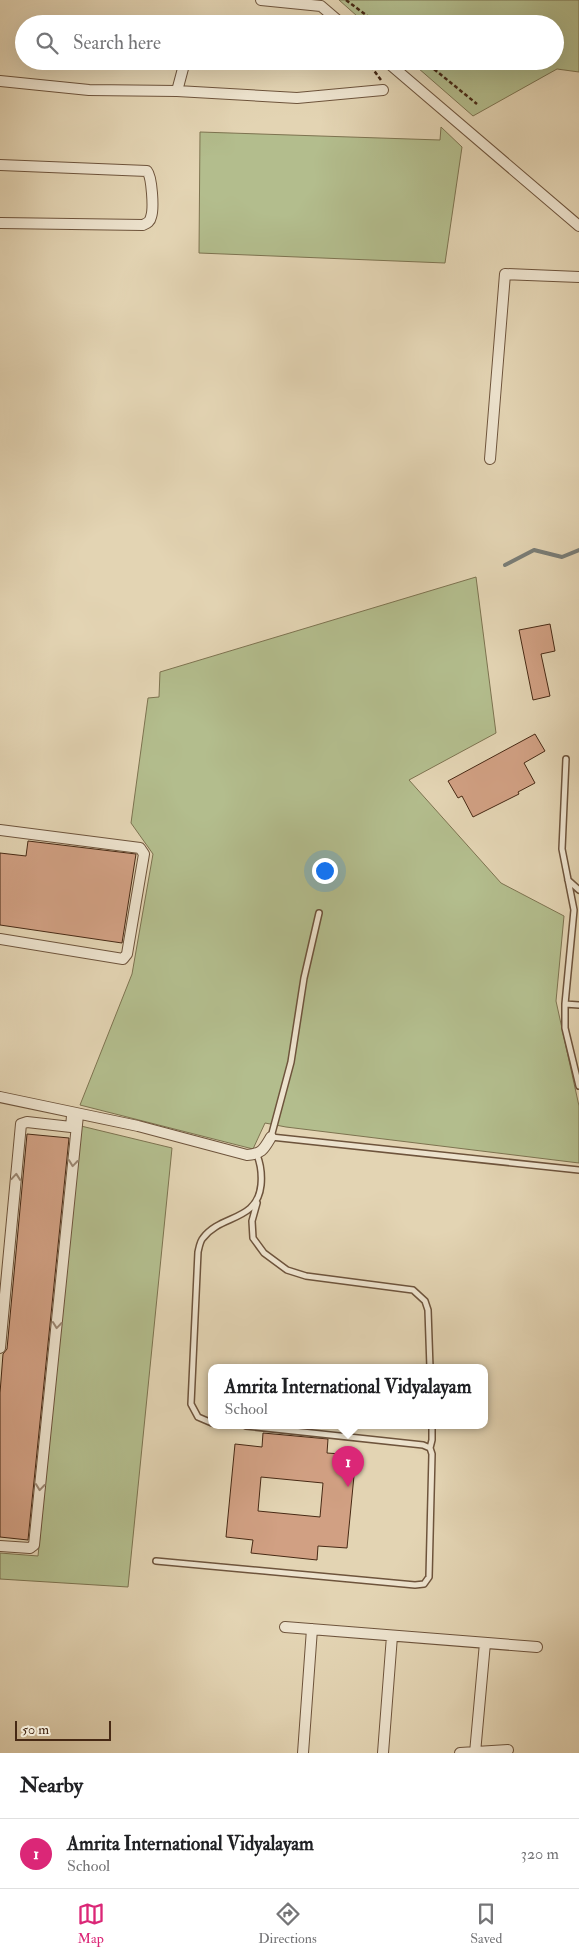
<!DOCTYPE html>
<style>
body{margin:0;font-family:"IM FELL Double Pica",serif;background:#f6f6f6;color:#202124}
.scale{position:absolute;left:15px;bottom:12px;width:96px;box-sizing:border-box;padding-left:5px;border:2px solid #472914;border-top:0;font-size:14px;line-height:18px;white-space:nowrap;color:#472914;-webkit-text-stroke:4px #ede3ce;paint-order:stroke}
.you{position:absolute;left:324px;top:870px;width:18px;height:18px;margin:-12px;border:4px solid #fff;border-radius:50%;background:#1a73e8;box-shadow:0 0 0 8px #1a73e833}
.badge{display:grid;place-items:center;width:32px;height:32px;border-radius:50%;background:#db2777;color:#fff;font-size:16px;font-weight:700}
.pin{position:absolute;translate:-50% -41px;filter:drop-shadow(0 1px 2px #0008)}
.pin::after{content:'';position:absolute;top:26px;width:18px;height:15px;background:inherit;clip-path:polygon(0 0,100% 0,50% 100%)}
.popup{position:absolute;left:208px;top:1364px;width:280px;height:65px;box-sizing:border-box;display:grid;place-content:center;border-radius:10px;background:#fff;filter:drop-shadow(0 1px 4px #0005);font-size:16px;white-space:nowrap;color:#757577}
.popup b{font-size:19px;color:#202124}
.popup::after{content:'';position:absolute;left:50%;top:100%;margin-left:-10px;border:10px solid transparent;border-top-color:#fff}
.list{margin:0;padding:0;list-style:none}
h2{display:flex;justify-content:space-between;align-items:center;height:65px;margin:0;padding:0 20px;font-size:21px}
h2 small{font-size:16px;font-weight:400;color:#757577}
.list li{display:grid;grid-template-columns:32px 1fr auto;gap:15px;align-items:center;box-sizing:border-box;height:70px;padding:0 20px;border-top:1px solid #e0e0e0}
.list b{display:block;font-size:19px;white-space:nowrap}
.list p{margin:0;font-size:16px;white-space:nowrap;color:#757577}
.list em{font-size:16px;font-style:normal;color:#757577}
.icon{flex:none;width:28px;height:28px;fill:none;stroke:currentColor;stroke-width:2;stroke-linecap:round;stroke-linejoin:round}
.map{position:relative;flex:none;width:579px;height:1753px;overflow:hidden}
.search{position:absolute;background:#fff;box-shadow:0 5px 20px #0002;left:15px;right:15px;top:15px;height:55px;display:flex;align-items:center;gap:12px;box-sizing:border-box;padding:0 18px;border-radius:28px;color:#757577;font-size:19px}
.sheet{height:135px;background:#fff}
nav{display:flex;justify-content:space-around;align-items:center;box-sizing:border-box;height:70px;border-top:1px solid #e0e0e0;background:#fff;font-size:14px;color:#757577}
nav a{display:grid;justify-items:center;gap:2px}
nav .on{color:#db2777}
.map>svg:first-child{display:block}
</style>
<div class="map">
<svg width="579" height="1753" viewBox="0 0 579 1753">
<rect width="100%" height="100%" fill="#e3d4b3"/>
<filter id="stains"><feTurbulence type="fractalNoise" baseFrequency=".004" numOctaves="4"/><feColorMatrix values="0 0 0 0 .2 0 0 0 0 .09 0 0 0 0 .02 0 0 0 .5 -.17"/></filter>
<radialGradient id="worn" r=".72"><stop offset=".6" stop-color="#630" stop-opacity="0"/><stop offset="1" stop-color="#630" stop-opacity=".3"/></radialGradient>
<!-- green -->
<path fill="#b3bd8d" stroke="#7d7350" d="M339,0H579V72L557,69L473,116L410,61H555V24H366Z
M441,127L462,147L445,263L199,253L200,132L440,140Z
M476,577L496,733L409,780L501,883L564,916L556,1001L579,1106V1163L286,1127L265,1123L253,1149L80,1105L132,974L153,854L131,823L148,698L159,697L160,672Z
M81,1126L172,1148L128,1587L0,1579V1553L38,1556Z"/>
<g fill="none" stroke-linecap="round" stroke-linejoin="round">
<!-- stream -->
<path stroke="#797d77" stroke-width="4" d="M505,565L534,550L562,557L579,550"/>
</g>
<!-- building -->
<path fill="#d1a083" stroke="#472914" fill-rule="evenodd" d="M550,624L555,651L541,654L550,696L533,700L519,630Z
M535,734L545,751L524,763L535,783L518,792L519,794L473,817L462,796L458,798L448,781Z
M28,841L136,854L122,943L0,925V853L26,856Z
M27,1134L69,1138L28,1540L0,1537V1393L3,1354L7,1349Z
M263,1433L328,1439L327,1453L356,1455L347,1548L318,1546L317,1560L251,1553L253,1540L226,1537L235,1444L262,1447ZM261,1477L323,1483L320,1517L258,1511Z"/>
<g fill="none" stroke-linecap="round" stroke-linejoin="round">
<defs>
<path id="service" d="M566,759L562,849L574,910L565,1004V1028L579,1086
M568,880L579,890
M319,913L304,978L291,1062L271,1137L579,1170
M565,1004L579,1005
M257,1203L252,1221L253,1238L264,1253L287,1270L306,1276L413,1290L425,1301L428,1310L430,1368
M212,1423L198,1417L191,1404L198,1252C199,1248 200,1241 203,1238C221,1214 257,1222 261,1185C262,1174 261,1165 257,1155
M430,1448L432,1440V1426
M156,1561L415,1585L424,1584L429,1577L432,1454L430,1448L423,1445L246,1426"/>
<path id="minor" d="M261,0L321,6L342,24
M386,61L579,226
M0,81L89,90L177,91L297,98L383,90
M177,91L185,61
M0,165L147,171C152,177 154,209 151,217C150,222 147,223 143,225L0,223
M490,459L505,274L579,277
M0,830L140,848L144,854L127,954L123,959L0,939
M0,1097L138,1126L247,1155C262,1154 264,1149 271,1137
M0,1348L21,1124L27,1122L71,1127L72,1116
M0,1546L30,1548L34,1545L78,1115
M285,1627L537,1647
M303,1753L312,1629
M383,1753L392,1636
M460,1753L508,1750
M475,1753L485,1643"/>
</defs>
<!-- service casing -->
<use href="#service" stroke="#6e543c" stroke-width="8"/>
<!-- minor casing -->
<use href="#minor" stroke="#6e543c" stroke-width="12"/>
<!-- path -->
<path stroke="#472914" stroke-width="2.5" stroke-dasharray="4 2.5" stroke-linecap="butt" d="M346,0L378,24
M367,61L381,80
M424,61L477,104"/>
<!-- service -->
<use href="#service" stroke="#ede3ce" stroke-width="5"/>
<!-- minor -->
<use href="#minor" stroke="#ede3ce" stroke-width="10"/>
</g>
<!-- one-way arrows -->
<defs><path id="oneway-chevron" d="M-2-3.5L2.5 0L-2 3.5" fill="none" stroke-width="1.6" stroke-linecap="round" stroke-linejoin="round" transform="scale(1.25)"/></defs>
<g stroke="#9a8671">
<use href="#oneway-chevron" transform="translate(73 1163) rotate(96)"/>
<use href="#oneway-chevron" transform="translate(16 1177) rotate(-85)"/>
<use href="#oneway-chevron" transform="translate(57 1325) rotate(96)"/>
<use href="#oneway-chevron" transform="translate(40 1487) rotate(96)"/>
</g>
<rect width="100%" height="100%" filter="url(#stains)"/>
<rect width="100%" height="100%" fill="url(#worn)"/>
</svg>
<div class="scale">50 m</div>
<div class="you"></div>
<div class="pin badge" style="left:348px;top:1487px">1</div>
<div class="popup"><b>Amrita International Vidyalayam</b>School</div>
<div class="search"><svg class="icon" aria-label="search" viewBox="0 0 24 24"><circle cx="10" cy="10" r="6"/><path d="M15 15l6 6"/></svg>Search here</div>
</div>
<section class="sheet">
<h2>Nearby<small></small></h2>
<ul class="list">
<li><span class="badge">1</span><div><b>Amrita International Vidyalayam</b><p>School</p></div><em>320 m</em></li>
</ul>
</section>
<nav>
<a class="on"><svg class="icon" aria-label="map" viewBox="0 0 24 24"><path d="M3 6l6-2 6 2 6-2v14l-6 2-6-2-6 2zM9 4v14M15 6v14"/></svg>Map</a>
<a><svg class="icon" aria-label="directions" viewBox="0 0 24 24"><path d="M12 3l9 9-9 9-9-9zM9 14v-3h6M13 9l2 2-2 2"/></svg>Directions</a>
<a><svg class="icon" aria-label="saved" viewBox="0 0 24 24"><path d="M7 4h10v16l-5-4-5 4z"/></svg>Saved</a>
</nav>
